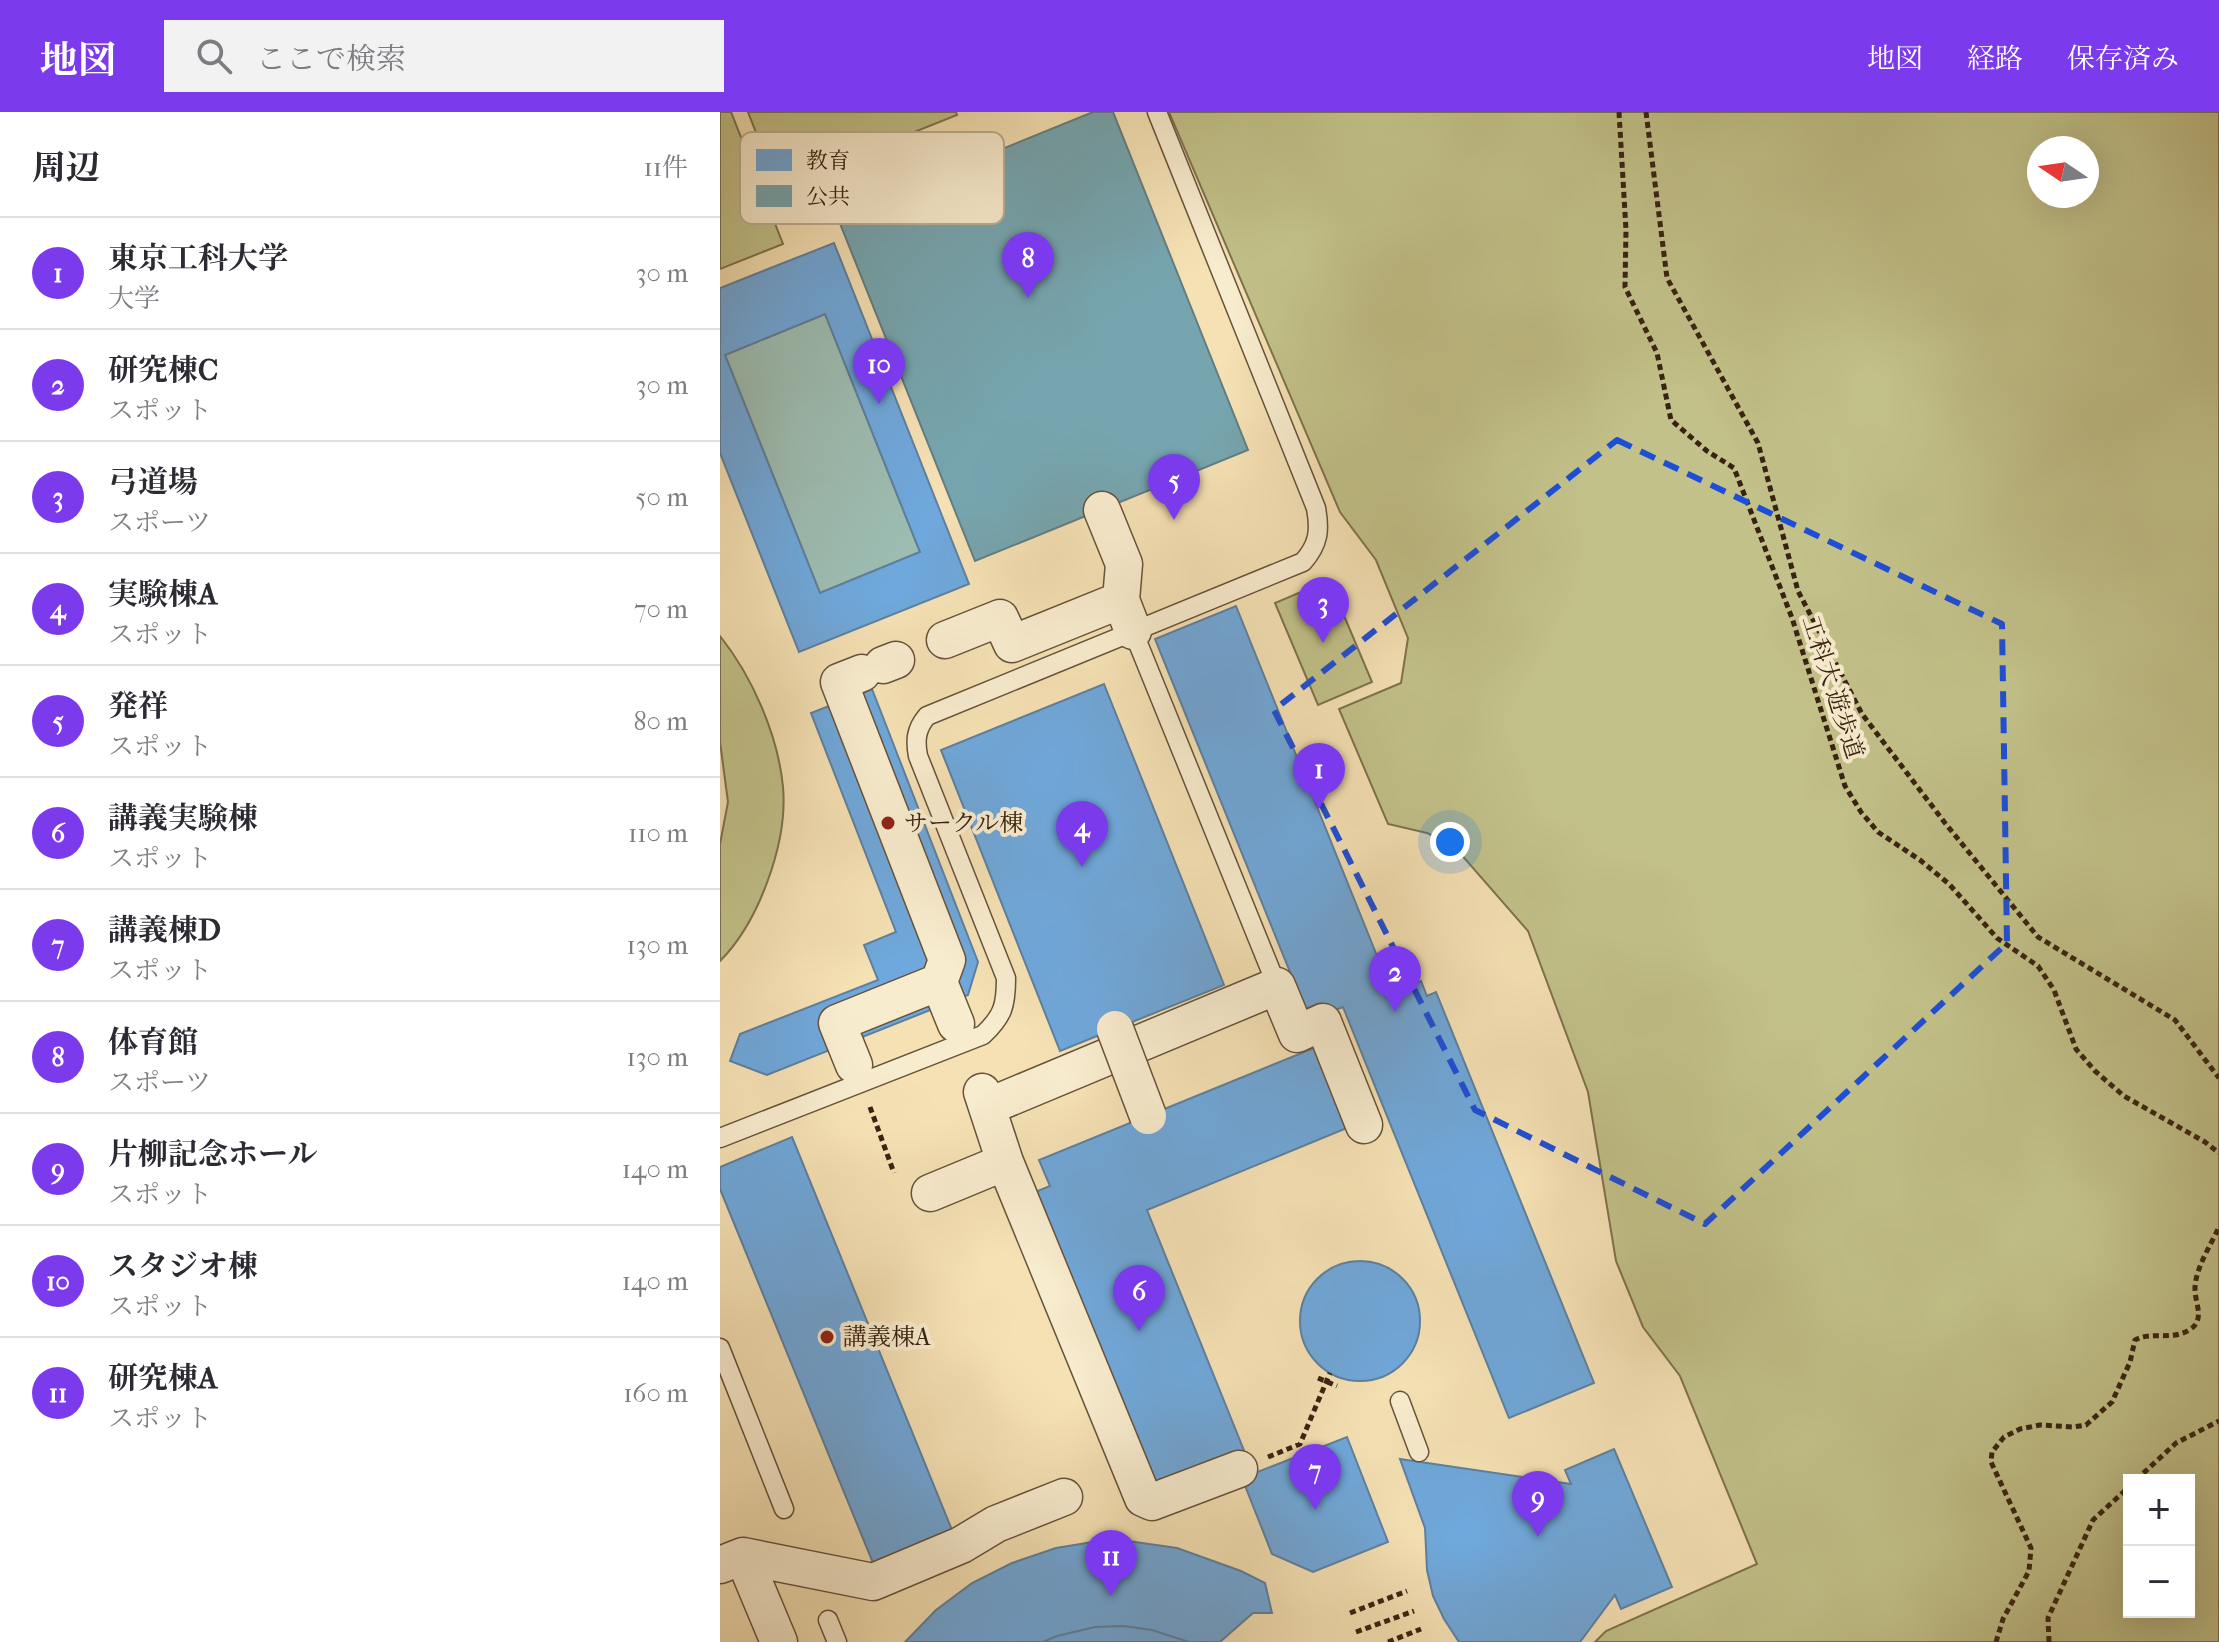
<!DOCTYPE html>
<html lang="ja">
<meta charset="utf-8">
<style>
body{margin:0;font-family:"IM FELL French Canon","Noto Serif JP",serif;background:#f2f2f3;color:#2b2b33}
.controls{position:absolute;right:24px;bottom:24px;display:grid;overflow:hidden;border-radius:0px;box-shadow:0 8px 32px #0002}
.controls button{width:72px;height:72px;display:grid;place-items:center;padding:0;border:0;border-bottom:2px solid #e1e1e2;background:#fff;color:#2b2b33;font:40px sans-serif}
.compass{position:absolute;left:1307px;top:24px;width:72px;height:72px;border-radius:50%;background:#fff;box-shadow:0 8px 32px #0002;rotate:283deg}
.you{position:absolute;left:730px;top:730px;width:28px;height:28px;margin:-20px;border:6px solid #fff;border-radius:50%;background:#1a73e8;box-shadow:0 0 0 12px #1a73e833}
.badge{display:grid;place-items:center;width:52px;height:52px;border-radius:50%;background:#7c3aed;color:#fff;font-size:26px;font-weight:700}
.pin{position:absolute;translate:-50% -66px;filter:drop-shadow(0 2px 4px #0008)}
.pin::after{content:'';position:absolute;top:42px;width:28px;height:24px;background:inherit;clip-path:polygon(0 0,100% 0,50% 100%)}
.list{margin:0;padding:0;list-style:none}
h2{display:flex;justify-content:space-between;align-items:center;height:104px;margin:0;padding:0 32px;font-size:34px}
h2 small{font-size:26px;font-weight:400;color:#7c7c81}
.list li{display:grid;grid-template-columns:52px 1fr auto;gap:24px;align-items:center;box-sizing:border-box;height:112px;padding:0 32px;border-top:2px solid #e1e1e2}
.list b{display:block;font-size:30px;white-space:nowrap}
.list p{margin:0;font-size:26px;white-space:nowrap;color:#7c7c81}
.list em{font-size:26px;font-style:normal;color:#7c7c81}
.icon{flex:none;width:44px;height:44px;fill:none;stroke:currentColor;stroke-width:2;stroke-linecap:round;stroke-linejoin:round}
.map{position:relative;flex:none;width:1499px;height:1530px;overflow:hidden}
header{display:flex;align-items:center;gap:48px;box-sizing:border-box;height:112px;padding:0 40px;background:#7c3aed;color:#fff}
header strong{font-size:38px}
nav{display:flex;gap:44px;margin-inline-start:auto;font-size:28px}
.search{width:560px;height:72px;background:#f2f2f3;display:flex;align-items:center;gap:20px;box-sizing:border-box;padding:0 28px;border-radius:0px;color:#7c7c81;font-size:30px}
main{display:flex}
aside{flex:1;background:#fff}
.map>svg:first-child{display:block}
</style>
<header>
<strong>地図</strong>
<div class="search"><svg class="icon" aria-label="search" viewBox="0 0 24 24"><circle cx="10" cy="10" r="6"/><path d="M15 15l6 6"/></svg>ここで検索</div>
<nav><a>地図</a><a>経路</a><a>保存済み</a></nav>
</header>
<main>
<aside>
<h2>周辺<small>11件</small></h2>
<ul class="list">
<li><span class="badge">1</span><div><b>東京工科大学</b><p>大学</p></div><em>30 m</em></li>
<li><span class="badge">2</span><div><b>研究棟C</b><p>スポット</p></div><em>30 m</em></li>
<li><span class="badge">3</span><div><b>弓道場</b><p>スポーツ</p></div><em>50 m</em></li>
<li><span class="badge">4</span><div><b>実験棟A</b><p>スポット</p></div><em>70 m</em></li>
<li><span class="badge">5</span><div><b>発祥</b><p>スポット</p></div><em>80 m</em></li>
<li><span class="badge">6</span><div><b>講義実験棟</b><p>スポット</p></div><em>110 m</em></li>
<li><span class="badge">7</span><div><b>講義棟D</b><p>スポット</p></div><em>130 m</em></li>
<li><span class="badge">8</span><div><b>体育館</b><p>スポーツ</p></div><em>130 m</em></li>
<li><span class="badge">9</span><div><b>片柳記念ホール</b><p>スポット</p></div><em>140 m</em></li>
<li><span class="badge">10</span><div><b>スタジオ棟</b><p>スポット</p></div><em>140 m</em></li>
<li><span class="badge">11</span><div><b>研究棟A</b><p>スポット</p></div><em>160 m</em></li>
</ul>
</aside>
<div class="map">
<svg width="1499" height="1530" viewBox="0 0 1499 1530">
<rect width="100%" height="100%" fill="#f5e1b4"/>
<filter id="stains"><feTurbulence type="fractalNoise" baseFrequency=".0025" numOctaves="4"/><feColorMatrix values="0 0 0 0 .2 0 0 0 0 .09 0 0 0 0 .02 0 0 0 .5 -.17"/></filter>
<radialGradient id="worn" r=".72"><stop offset=".6" stop-color="#630" stop-opacity="0"/><stop offset="1" stop-color="#630" stop-opacity=".3"/></radialGradient>
<!-- green -->
<path fill="#c2c189" stroke="#7d724d" stroke-width="2" fill-rule="evenodd" d="M0,0H11L63,132L0,157Z
M28,0H236L237,3L57,75Z
M449,0H1499V1530H875L886,1519L1037,1452L960,1264L923,1215L896,1149L868,980L808,819L733,733L707,721L668,712L619,597L681,571L688,526L656,448L620,400ZM1319,36H1367V84H1319ZM1409,1368H1469V1500H1409Z
M609,468L652,570L598,593L555,491Z
M0,524C32,564 58,623 63,675C68,730 39,810 0,849V732L8,690L0,630Z"/>
<!-- water -->
<path fill="#9dbdb2" stroke="#757f72" stroke-width="2" d="M105,202L200,440L100,481L5,243Z"/>
<!-- schools -->
<path fill="#6fa8dc" stroke="#5e809f" stroke-width="2" fill-rule="evenodd" d="M114,131L249,472L79,540L0,341V176ZM105,202L200,440L100,481L5,243Z
M516,494L672,881L701,869L707,884L716,880L874,1271L789,1306L623,895L605,902L600,891L585,897L435,527Z
M384,572L504,873L340,939L221,638Z
M152,577L258,850L248,883L47,963L10,949L20,922L158,868L144,833L176,820L91,601Z
M594,936L627,1016L427,1098L525,1341L428,1381L308,1083L330,1074L319,1048Z
M72,1025L232,1418L153,1451L0,1077V1055Z
M580 1209a60 60 0 1 1 120 0a60 60 0 1 1-120 0Z
M627,1325L668,1430L593,1460L552,1442L522,1366Z
M894,1337L952,1475L901,1497L895,1483L860,1530H739L724,1507L713,1484L707,1458L705,1416L680,1347L851,1372L845,1358Z
M401,1428L457,1436L521,1459L545,1471L552,1501H533L500,1530H469L432,1518L404,1514L375,1515L337,1524L323,1530H185L216,1498L252,1471L292,1451L336,1436L379,1429Z
M404,1514L432,1518L469,1530H323L337,1524L375,1515Z"/>
<!-- public -->
<path fill="#76a5af" stroke="#637e80" stroke-width="2" d="M373,0H393L528,338L255,449L117,104Z"/>
<g fill="none" stroke-linecap="round" stroke-linejoin="round">
<defs>
<path id="lane" d="M413,519L557,874
M0,1026L263,923C283,904 286,894 286,866L198,644C195,628 196,617 207,604L583,450C599,432 600,418 596,396L437,0
M0,1236L64,1397
M680,1289L699,1340
M108,1508L117,1530"/>
<path id="street" d="M382,398L404,452L401,488L413,519
M225,528L280,506L292,532L401,488
M163,553L176,548
M142,561L119,570L227,848L219,870
M134,953L117,911L219,870L236,912
M262,980L285,1050L423,1386L432,1390L519,1357
M267,995L557,874L577,922L603,910L644,1013
M210,1081L285,1050
M23,1444L59,1530
M0,1453L23,1444L153,1470L241,1433L276,1412L344,1385"/>
</defs>
<!-- lane casing -->
<use href="#lane" stroke="#67523a" stroke-width="21"/>
<!-- street casing -->
<use href="#street" stroke="#67523a" stroke-width="39"/>
<!-- path -->
<path stroke="#382211" stroke-width="5" stroke-dasharray="6 4" stroke-linecap="butt" d="M899,0L906,118L905,175L937,241L951,308L987,339L1014,356L1072,506L1125,674L1141,700L1158,720L1200,748L1229,772L1277,826L1318,854L1334,878L1356,937L1375,959L1404,984L1485,1030L1499,1041
M926,0L947,166L1038,331L1078,479L1142,602L1225,711L1318,825L1455,908L1499,966
M150,995L174,1061
M598,1266L617,1274
M548,1345L580,1332L610,1261
M1416,1368L1456,1331L1499,1309
M630,1501L687,1479
M636,1520L694,1499
M668,1530L701,1517
M1276,1530L1283,1507L1309,1459L1311,1436L1271,1350L1272,1340L1284,1325L1300,1317L1320,1313L1353,1315L1366,1313L1392,1290L1410,1250L1415,1228C1432,1219 1451,1229 1469,1218C1485,1209 1476,1193 1475,1179C1474,1158 1491,1133 1499,1115
M1329,1530L1328,1506L1373,1408L1409,1375"/>
<!-- lane -->
<use href="#lane" stroke="#f8ecce" stroke-width="18"/>
<!-- street -->
<use href="#street" stroke="#f8ecce" stroke-width="36"/>
<defs>
<path id="street-bridge" d="M395,917L428,1004"/>
</defs>
<!-- street-bridge casing -->
<use href="#street-bridge" stroke="#67523a" stroke-width="39" stroke-linecap="butt"/>
<!-- street-bridge -->
<use href="#street-bridge" stroke="#f8ecce" stroke-width="36"/>
</g>
<!-- marked area -->
<path fill="none" stroke="#1d4ed8" stroke-width="6" stroke-dasharray="16 10" stroke-linejoin="round" d="M897,328L1282,512L1287,831L985,1112L755,998L554,598Z"/>
<!-- markers -->
<g fill="#8f2418" stroke="#f8ecce" stroke-width="3">
<circle cx="168" cy="711" r="8"/>
<circle cx="107" cy="1225" r="8"/>
</g>
<g text-anchor="middle" dominant-baseline="central" stroke-width="8" stroke-linejoin="round" paint-order="stroke">
<!-- street labels -->
<g font-size="24" fill="#382211" stroke="#f8ecce">
<text transform="translate(1113 575) rotate(72)">工科大 遊歩道</text>
</g>
<!-- poi labels -->
<g font-size="24" fill="#382211" stroke="#f8ecce" text-anchor="start">
<text x="184" y="711">サークル棟</text>
<text x="123" y="1225">講義棟A</text>
</g>
</g>
<!-- legend -->
<rect x="20" y="20" width="264" height="92" rx="12" fill="#f8ecce" stroke="#beaf95" stroke-width="2"/>
<rect x="36" y="37" width="36" height="22" fill="#6fa8dc"/>
<rect x="36" y="73" width="36" height="22" fill="#76a5af"/>
<g font-size="22" fill="#382211">
<text x="86" y="56">教育</text>
<text x="86" y="92">公共</text>
</g>
<rect width="100%" height="100%" filter="url(#stains)"/>
<rect width="100%" height="100%" fill="url(#worn)"/>
</svg>
<div class="controls">
<button>+</button>
<button>−</button>
</div>
<svg class="compass" viewBox="-18 -18 36 36"><path d="M0-13l5 13h-10z" fill="#e53935"/><path d="M0 13l5-13h-10z" fill="#7c7c81"/></svg>
<div class="you"></div>
<div class="pin badge" style="left:599px;top:697px">1</div>
<div class="pin badge" style="left:675px;top:900px">2</div>
<div class="pin badge" style="left:603px;top:531px">3</div>
<div class="pin badge" style="left:362px;top:755px">4</div>
<div class="pin badge" style="left:454px;top:408px">5</div>
<div class="pin badge" style="left:419px;top:1219px">6</div>
<div class="pin badge" style="left:595px;top:1398px">7</div>
<div class="pin badge" style="left:308px;top:186px">8</div>
<div class="pin badge" style="left:818px;top:1425px">9</div>
<div class="pin badge" style="left:159px;top:292px">10</div>
<div class="pin badge" style="left:391px;top:1484px">11</div>
</div>
</main>
